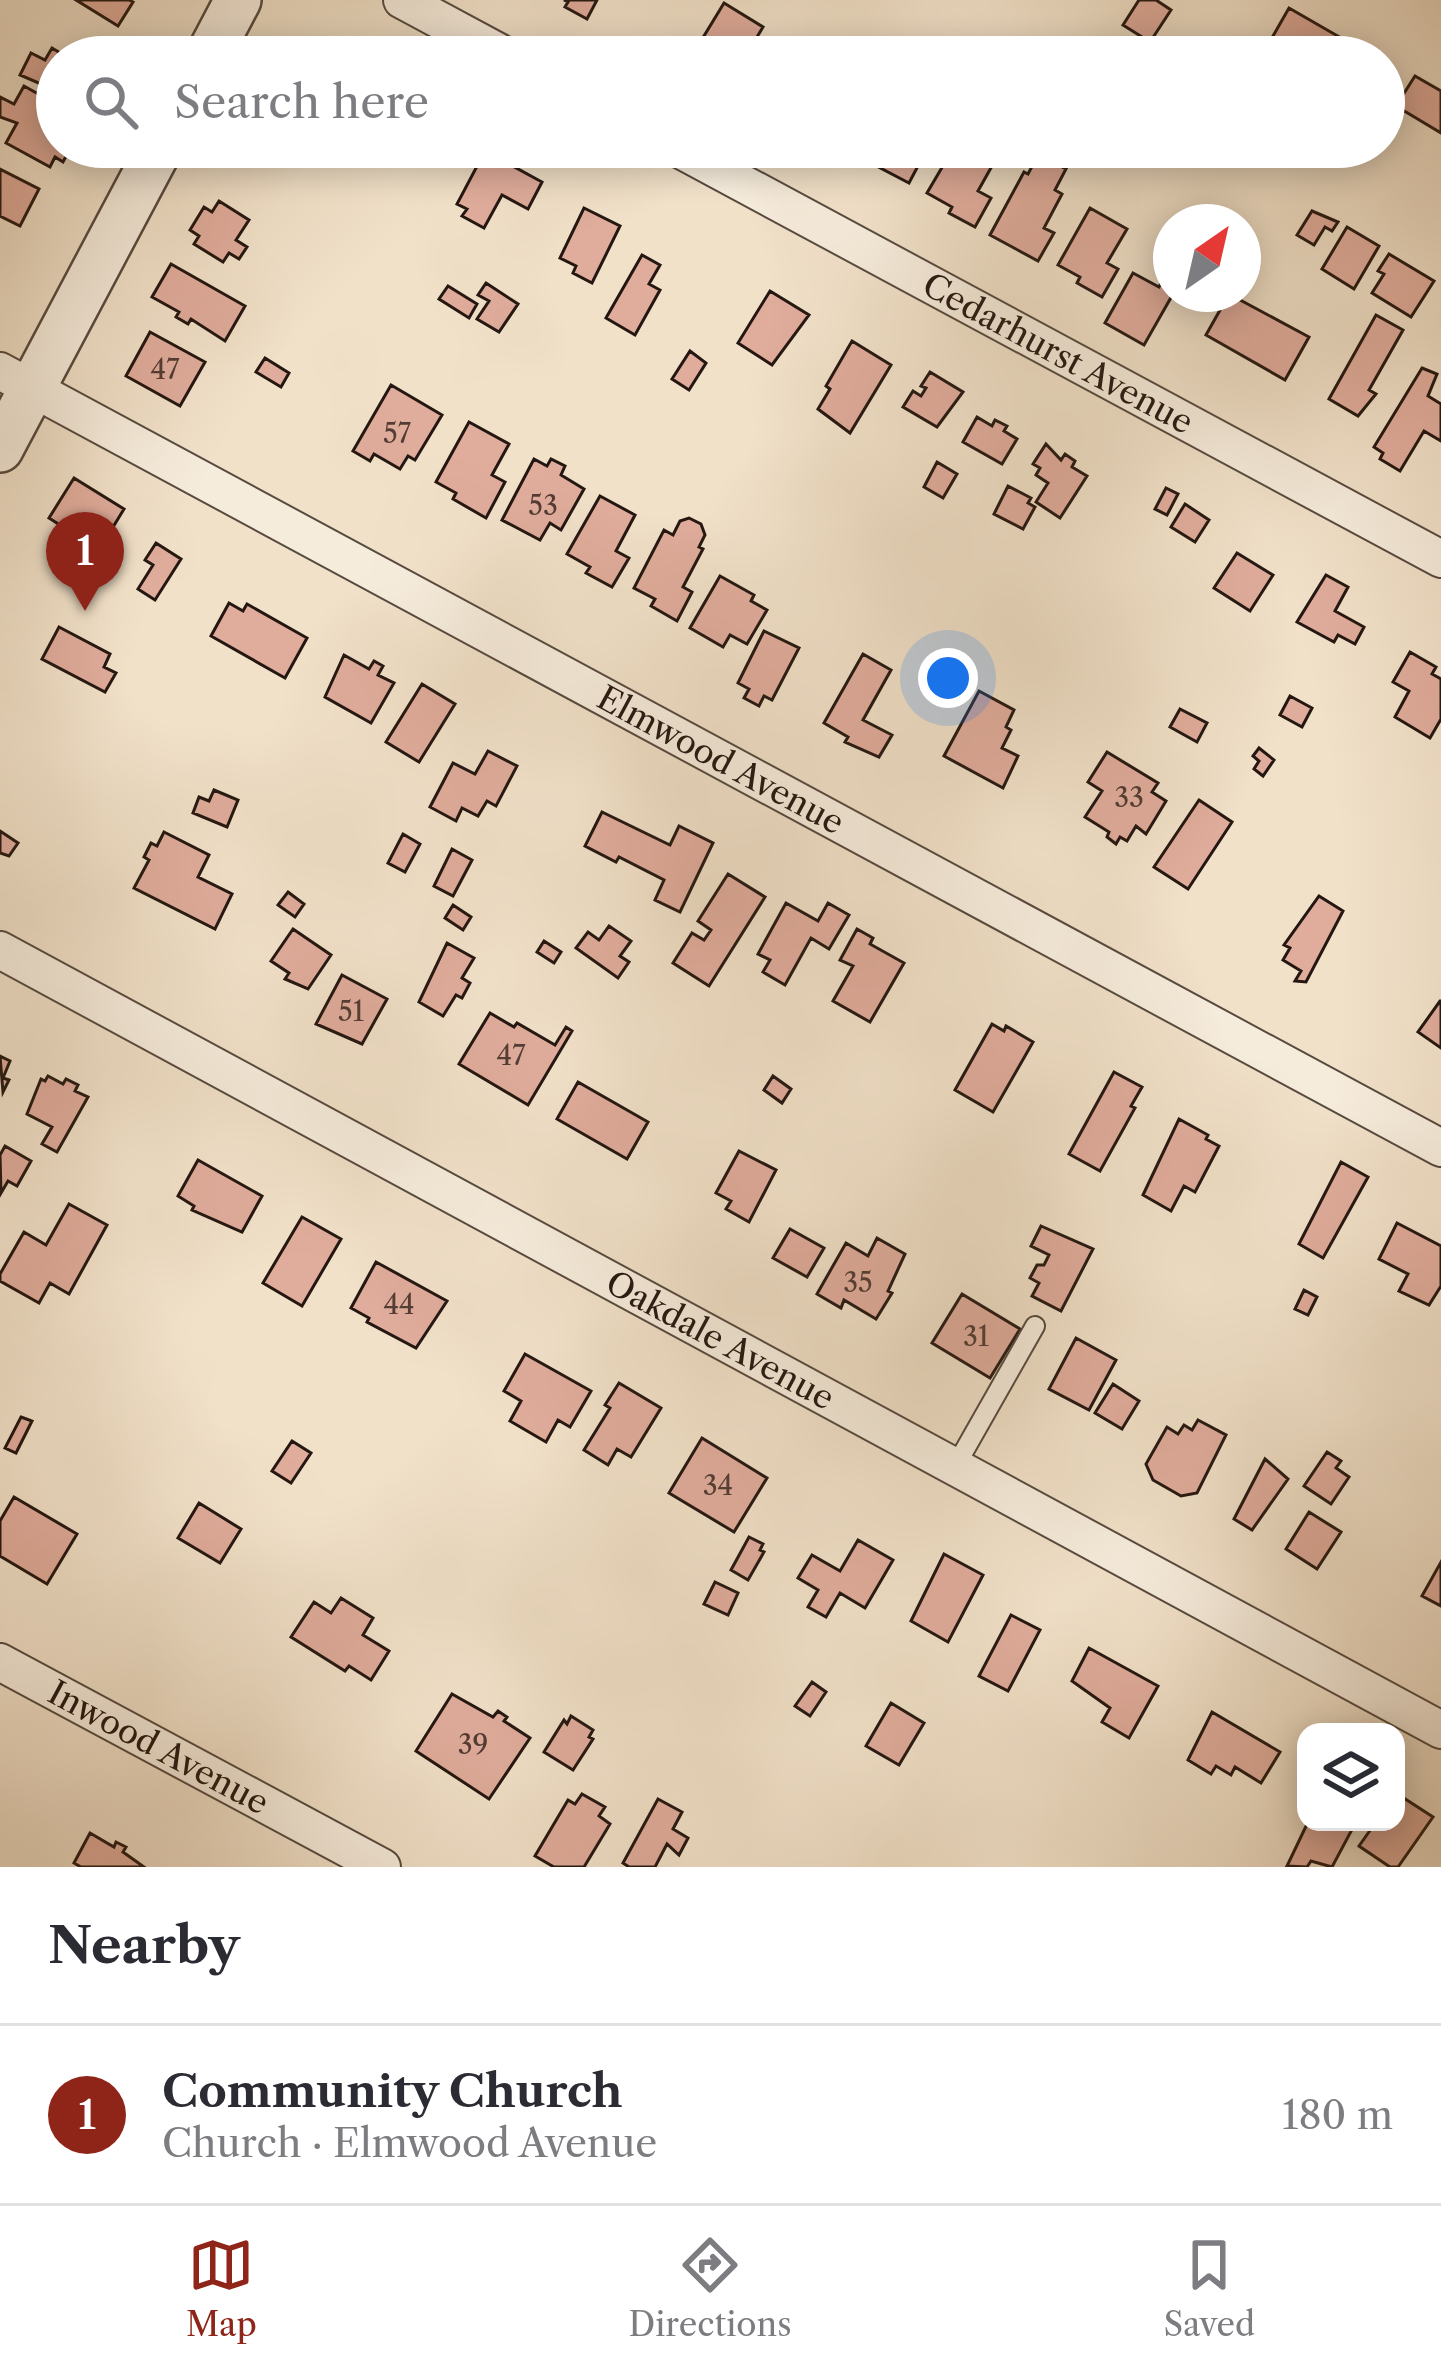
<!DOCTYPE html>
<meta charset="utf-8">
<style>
body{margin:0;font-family:"Libre Caslon Text",serif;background:#f2f2f3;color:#2b2b33}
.controls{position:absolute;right:36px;bottom:36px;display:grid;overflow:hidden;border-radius:24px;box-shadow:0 6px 30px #0003}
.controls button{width:108px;height:108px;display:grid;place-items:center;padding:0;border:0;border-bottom:3px solid #e1e1e2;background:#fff;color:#2b2b33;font:60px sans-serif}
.compass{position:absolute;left:1153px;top:204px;width:108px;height:108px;border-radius:50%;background:#fff;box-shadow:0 6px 30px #0003;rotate:34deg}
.you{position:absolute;left:948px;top:678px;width:42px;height:42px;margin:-30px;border:9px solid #fff;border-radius:50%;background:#1a73e8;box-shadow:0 0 0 18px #1a73e833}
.badge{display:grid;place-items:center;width:78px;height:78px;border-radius:50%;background:#8f2418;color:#fff;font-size:39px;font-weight:700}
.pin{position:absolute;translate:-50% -99px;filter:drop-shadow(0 3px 6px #0008)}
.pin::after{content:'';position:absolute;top:63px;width:42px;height:36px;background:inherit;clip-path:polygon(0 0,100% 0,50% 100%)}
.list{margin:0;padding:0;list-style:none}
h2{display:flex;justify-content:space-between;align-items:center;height:156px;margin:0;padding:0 48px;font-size:51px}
h2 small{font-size:39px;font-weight:400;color:#7c7c81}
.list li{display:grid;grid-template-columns:78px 1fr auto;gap:36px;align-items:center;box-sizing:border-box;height:180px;padding:0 48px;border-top:3px solid #e1e1e2}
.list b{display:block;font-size:45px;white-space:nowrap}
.list p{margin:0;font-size:39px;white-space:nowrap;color:#7c7c81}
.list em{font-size:39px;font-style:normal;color:#7c7c81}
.icon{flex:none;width:66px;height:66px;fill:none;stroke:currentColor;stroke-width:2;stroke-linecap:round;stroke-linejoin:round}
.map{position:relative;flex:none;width:1441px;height:1867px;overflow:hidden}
.search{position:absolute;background:#fff;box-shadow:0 6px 30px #0003;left:36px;right:36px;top:36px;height:132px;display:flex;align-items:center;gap:30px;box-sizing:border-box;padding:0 42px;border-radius:66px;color:#7c7c81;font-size:45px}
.sheet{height:336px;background:#fff}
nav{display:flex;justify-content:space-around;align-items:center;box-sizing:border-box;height:168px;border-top:3px solid #e1e1e2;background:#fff;font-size:33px;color:#7c7c81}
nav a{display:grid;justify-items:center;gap:6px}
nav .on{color:#8f2418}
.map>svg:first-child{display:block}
</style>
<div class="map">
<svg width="1441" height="1867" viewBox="0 0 1441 1867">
<rect width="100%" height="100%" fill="#f1e1c9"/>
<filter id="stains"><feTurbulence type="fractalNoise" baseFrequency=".00167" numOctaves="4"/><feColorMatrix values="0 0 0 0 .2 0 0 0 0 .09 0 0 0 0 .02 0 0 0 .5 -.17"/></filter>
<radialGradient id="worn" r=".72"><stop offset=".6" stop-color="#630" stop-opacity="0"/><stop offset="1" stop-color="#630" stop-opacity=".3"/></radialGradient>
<!-- building -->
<path fill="#e0ac9c" stroke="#241711" stroke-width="3" d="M76,0H129L133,2L118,26Z
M564,0H597L587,19L565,7L568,2Z
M1139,0H1156L1171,10L1150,42L1123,25Z
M724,3L763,27L745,57L704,36Z
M1289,8L1355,46L1349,57H1294L1269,43Z
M280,40L309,57H270Z
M52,48L67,57H57V91L20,75L31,53L45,60Z
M1415,76L1441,91V133L1396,106Z
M24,86L56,104L51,115L57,118V147H71L63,162L55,157L50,167L6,143L17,123L0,117V97L14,104Z
M791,147H835L824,166Z
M870,147H928L909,183L867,161Z
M954,147H979L997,157L978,191L991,198L975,227L949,213L952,207L927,193Z
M485,151L542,182L528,209L502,195L484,228L462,216L467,209L457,204Z
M1038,155L1066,169L1055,190L1062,194L1044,228L1054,233L1038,261L990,235L1024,172L1028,174Z
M0,169L39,189L20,226L0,216Z
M219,201L249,220L236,240L247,247L239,259L229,253L223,262L194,244L199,236L190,230L204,207L212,212Z
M584,208L620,226L592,283L573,273L576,266L560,258Z
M1090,208L1127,229L1107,263L1118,269L1102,297L1077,283L1080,277L1058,265Z
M1312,211L1338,222L1332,231L1325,227L1314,245L1297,235Z
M1347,227L1379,246L1354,289L1322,269Z
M1389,254L1434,281L1411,317L1372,293L1384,274L1378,271Z
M642,255L660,265L649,284L660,290L635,335L606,318Z
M171,264L245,306L225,341L191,319L188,324L176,317L179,312L152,297Z
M1133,273L1159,287L1162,281L1171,286L1173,294L1144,345L1105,323Z
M486,283L518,304L499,332L477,319L489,301L478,295Z
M448,286L477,304L469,318L439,299Z
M770,291L809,315L772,365L738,343Z
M1229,294L1309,337L1285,380L1206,335Z
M1376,315L1403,330L1369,390L1376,394L1358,416L1329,399Z
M150,332L205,362L180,406L126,376Z
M852,341L891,365L850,433L818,409L830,389L826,386Z
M690,351L706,363L689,390L672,379Z
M265,358L289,373L281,387L256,372Z
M1422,368L1437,374L1428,396L1441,404V441L1424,431L1400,471L1380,459L1383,453L1374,447Z
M930,372L963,392L937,427L903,407L913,391L921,396L926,388L921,386Z
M391,385L442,415L415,460L408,456L400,469L374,454L370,461L353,451Z
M977,417L992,426L995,420L1007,426L1004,431L1017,439L1002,464L963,442Z
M469,422L509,444L492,475L505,482L486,518L453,499L456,493L436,482Z
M1046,444L1061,460L1065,454L1075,461L1072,467L1087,476L1060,518L1036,502L1048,483L1036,475L1040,468L1033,464Z
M534,459L547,466L551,459L565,466L561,475L584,489L561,530L550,523L540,540L502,520Z
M937,462L957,474L943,498L924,487Z
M74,478L124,509L99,550L49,518Z
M1008,486L1031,498L1028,503L1035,507L1023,529L994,514Z
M1166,488L1178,494L1167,515L1155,509Z
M600,496L635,515L616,551L629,558L612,587L586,573L590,567L567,554Z
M1185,504L1209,520L1195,542L1171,527Z
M689,518L701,524L705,535L699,547L703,549L683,587L692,592L677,621L651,606L655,599L634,588L664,530L673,535L680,521Z
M156,543L181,559L155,600L138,589L153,565L145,560Z
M1237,553L1273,575L1250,611L1214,588Z
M1326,575L1348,587L1335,611L1364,627L1355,644L1338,635L1334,642L1297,622Z
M720,576L754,595L751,601L767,610L747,644L730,635L723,647L690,628Z
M229,603L243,611L247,604L307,638L285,678L211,636Z
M59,627L110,654L104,667L116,673L105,692L42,659Z
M764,631L799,648L772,700L764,696L759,706L744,698L749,689L738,683Z
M1410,652L1436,667L1432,674L1441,679V719L1430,738L1395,717L1409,691L1393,682Z
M863,654L891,670L863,720L892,735L879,757L845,742L848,737L824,723Z
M344,655L369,669L374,661L383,666L378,675L394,683L371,723L325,697Z
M422,684L455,704L419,762L386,742Z
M979,691L1014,710L1006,727L1011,730L1002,748L1018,756L1003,788L944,756Z
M1290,696L1312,708L1302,727L1280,715Z
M1180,709L1207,723L1197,742L1170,727Z
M1259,748L1274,760L1263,776L1254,769L1259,761L1253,756Z
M488,751L517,766L496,806L487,801L478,816L462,808L456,821L430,807L453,763L475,774Z
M1107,752L1158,783L1152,792L1166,801L1146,834L1136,826L1127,841L1120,837L1116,844L1107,837L1109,832L1085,817L1102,791L1088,782Z
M214,790L238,800L227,827L193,813L199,797L209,801Z
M1199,800L1232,822L1188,889L1154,867Z
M602,812L670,845L679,826L713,843L680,912L655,900L664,880L619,857L616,862L585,846Z
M0,831L18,843L9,856L0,853Z
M164,832L209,855L198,877L232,894L215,929L134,888L149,860L144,857L151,843L157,846Z
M403,834L420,844L405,872L388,863Z
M452,849L472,860L453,896L434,886Z
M728,874L765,897L709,986L673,963L692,933L704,940L711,930L698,921Z
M288,892L304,904L295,917L278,905Z
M1319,896L1343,911L1306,982L1295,981L1301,971L1283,960L1290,948L1284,945Z
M786,903L818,921L828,903L849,915L829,949L811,938L785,985L763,972L770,960L758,954Z
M453,905L471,917L463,930L445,918Z
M609,926L631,941L620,956L629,962L618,978L576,948L588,932L599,940Z
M293,929L331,955L308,989L285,979L289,973L271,961Z
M857,929L873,938L870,944L904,963L870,1022L833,1001L853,966L840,960Z
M544,941L561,952L554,963L537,952Z
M447,943L474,958L462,978L470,983L462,998L456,995L443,1016L419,1002Z
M342,975L387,999L362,1044L316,1024Z
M1440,1001H1441V1048L1418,1032Z
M490,1013L514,1027L517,1023L555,1045L566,1027L572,1031L528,1105L459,1064Z
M992,1024L1004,1031L1006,1026L1033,1042L993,1112L955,1090Z
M0,1056L10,1061L3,1078L9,1080L3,1092Z
M1114,1072L1142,1087L1131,1106L1135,1108L1100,1171L1069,1154Z
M48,1076L63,1084L66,1079L78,1085L75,1091L88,1097L57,1152L42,1144L52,1127L27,1114L41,1079L45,1081Z
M773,1076L791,1089L782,1103L764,1090Z
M578,1082L648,1122L627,1159L557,1119Z
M1179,1119L1208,1135L1206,1139L1219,1146L1195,1192L1184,1186L1171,1211L1143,1195Z
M5,1146L31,1161L17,1186L8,1181L1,1193L0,1155Z
M739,1151L776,1170L749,1222L726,1209L731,1201L716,1193Z
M198,1160L262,1196L242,1232L192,1210L194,1206L178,1196Z
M1341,1162L1368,1177L1323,1258L1299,1244Z
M69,1204L107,1225L69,1294L50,1283L39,1303L0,1281V1274L24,1232L46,1245Z
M302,1217L341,1239L302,1306L263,1283Z
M1397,1223L1441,1246V1286L1429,1305L1399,1291L1408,1274L1379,1259Z
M1041,1226L1093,1249L1061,1311L1032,1296L1039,1283L1030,1278L1037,1265H1044L1049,1255L1031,1246Z
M790,1229L824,1248L807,1277L773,1258Z
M877,1238L905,1254L888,1291L892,1293L876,1319L844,1300L841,1308L817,1294L846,1243L868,1256Z
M376,1262L447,1301L416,1348L367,1322L369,1318L351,1308Z
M1304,1290L1317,1297L1308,1315L1295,1309Z
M962,1294L1020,1329L990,1378L932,1343Z
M1076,1338L1116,1360L1089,1410L1049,1389Z
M525,1354L591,1391L570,1427L558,1420L546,1442L510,1421L521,1401L504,1391Z
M619,1383L661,1408L631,1457L617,1449L608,1465L584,1450L610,1408L605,1405Z
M1113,1384L1139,1401L1122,1429L1095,1413Z
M21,1417L32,1421L16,1453L5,1448Z
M1198,1420L1226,1435L1197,1493L1181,1496L1153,1480L1146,1464L1167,1427L1178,1434L1184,1425L1192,1430Z
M702,1438L767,1478L734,1532L669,1493Z
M292,1441L311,1453L291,1483L272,1471Z
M1327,1452L1341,1461L1336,1468L1349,1477L1331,1504L1304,1486Z
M1265,1459L1288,1479L1252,1530L1234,1519Z
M14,1497L77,1534L47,1584L0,1556V1521Z
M199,1503L241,1529L220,1563L178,1538Z
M1309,1512L1341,1532L1317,1569L1286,1549Z
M749,1537L763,1544L760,1550L764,1552L748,1580L731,1570Z
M858,1540L893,1560L865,1608L840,1593L826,1617L808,1607L818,1590L798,1578L812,1555L840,1571Z
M944,1554L983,1575L948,1642L911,1621Z
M1441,1562V1606L1422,1596Z
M715,1582L738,1593L728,1615L704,1604Z
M341,1598L373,1618L363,1635L389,1651L371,1680L349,1666L345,1671L291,1637L314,1602L331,1613Z
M1011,1615L1040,1630L1008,1691L979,1676Z
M1089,1648L1158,1686L1129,1738L1102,1722L1110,1708L1072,1681Z
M812,1682L826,1692L810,1716L795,1706Z
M452,1694L493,1717L498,1711L507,1717L504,1721L530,1738L489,1799L416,1751Z
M891,1703L924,1723L899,1765L866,1746Z
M1212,1712L1280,1752L1261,1783L1235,1767L1231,1775L1216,1766L1211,1774L1188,1760Z
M571,1716L593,1730L589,1737L593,1739L573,1770L544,1752L564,1720L567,1724Z
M1396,1793L1433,1817L1398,1867H1390L1359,1846L1376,1822H1396Z
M582,1794L605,1807L599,1816L610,1824L584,1867H554L535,1856L568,1800L575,1804Z
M658,1799L682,1812L673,1829L688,1838L679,1855L667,1844L655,1867H629L623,1863Z
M1308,1822H1356L1332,1867L1311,1861L1307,1867L1287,1866Z
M90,1833L114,1847L116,1842L126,1847L123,1852L144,1867H81L74,1863Z"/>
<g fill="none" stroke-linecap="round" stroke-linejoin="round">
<defs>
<path id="service" d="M955,1467L1035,1326"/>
<g id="minor">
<path d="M402,0L508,57"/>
<path id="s1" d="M675,147L1441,559"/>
<path id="s2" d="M0,371L1441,1148"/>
<path id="s3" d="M0,950L1441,1730"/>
<path id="s4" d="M0,1662L382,1867"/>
</g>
<path id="tertiary" d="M208,57L238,0
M0,449L160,147"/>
</defs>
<!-- service casing -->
<use href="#service" stroke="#574a3f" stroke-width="22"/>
<!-- minor casing -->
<use href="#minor" stroke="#574a3f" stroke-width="40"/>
<!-- tertiary casing -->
<use href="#tertiary" stroke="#574a3f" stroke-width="50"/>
<!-- service -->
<use href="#service" stroke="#f6ecdc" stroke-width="18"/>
<!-- minor -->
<use href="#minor" stroke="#f6ecdc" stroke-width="36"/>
<!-- tertiary -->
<use href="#tertiary" stroke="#f6ecdc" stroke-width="45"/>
</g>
<g text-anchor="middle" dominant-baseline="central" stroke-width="10" stroke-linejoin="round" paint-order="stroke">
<!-- number labels -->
<g font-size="27" fill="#533c34">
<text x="165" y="369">47</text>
<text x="397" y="433">57</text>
<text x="543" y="505">53</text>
<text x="1129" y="797">33</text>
<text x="351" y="1011">51</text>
<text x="511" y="1055">47</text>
<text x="858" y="1282">35</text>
<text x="399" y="1304">44</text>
<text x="976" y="1336">31</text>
<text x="718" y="1485">34</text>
<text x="473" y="1744">39</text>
</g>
<!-- street labels -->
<g font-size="33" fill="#241711" stroke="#f6ecdc">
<text stroke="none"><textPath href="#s1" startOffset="435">Cedarhurst Avenue</textPath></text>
<text stroke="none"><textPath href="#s2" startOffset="819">Elmwood Avenue</textPath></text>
<text stroke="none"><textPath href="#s3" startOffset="819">Oakdale Avenue</textPath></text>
<text stroke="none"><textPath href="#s4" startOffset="180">Inwood Avenue</textPath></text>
</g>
</g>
<rect width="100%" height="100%" filter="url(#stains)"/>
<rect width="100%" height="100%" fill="url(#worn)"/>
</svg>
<div class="controls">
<button><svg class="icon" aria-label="layers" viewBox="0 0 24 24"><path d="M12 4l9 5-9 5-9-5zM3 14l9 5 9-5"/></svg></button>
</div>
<svg class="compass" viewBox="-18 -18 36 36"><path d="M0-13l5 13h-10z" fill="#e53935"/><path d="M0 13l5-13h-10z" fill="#7c7c81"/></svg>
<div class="you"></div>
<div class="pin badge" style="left:85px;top:611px">1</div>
<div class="search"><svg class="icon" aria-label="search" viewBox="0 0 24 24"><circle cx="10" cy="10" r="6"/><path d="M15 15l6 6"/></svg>Search here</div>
</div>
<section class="sheet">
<h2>Nearby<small></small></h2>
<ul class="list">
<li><span class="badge">1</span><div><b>Community Church</b><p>Church · Elmwood Avenue</p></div><em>180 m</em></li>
</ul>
</section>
<nav>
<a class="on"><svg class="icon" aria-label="map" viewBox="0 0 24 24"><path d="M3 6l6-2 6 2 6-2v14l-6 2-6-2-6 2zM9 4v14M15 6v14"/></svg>Map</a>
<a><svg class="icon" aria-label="directions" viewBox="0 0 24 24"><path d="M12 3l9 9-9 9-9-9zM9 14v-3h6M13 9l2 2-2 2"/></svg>Directions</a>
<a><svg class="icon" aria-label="saved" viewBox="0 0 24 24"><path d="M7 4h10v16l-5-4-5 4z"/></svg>Saved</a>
</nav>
